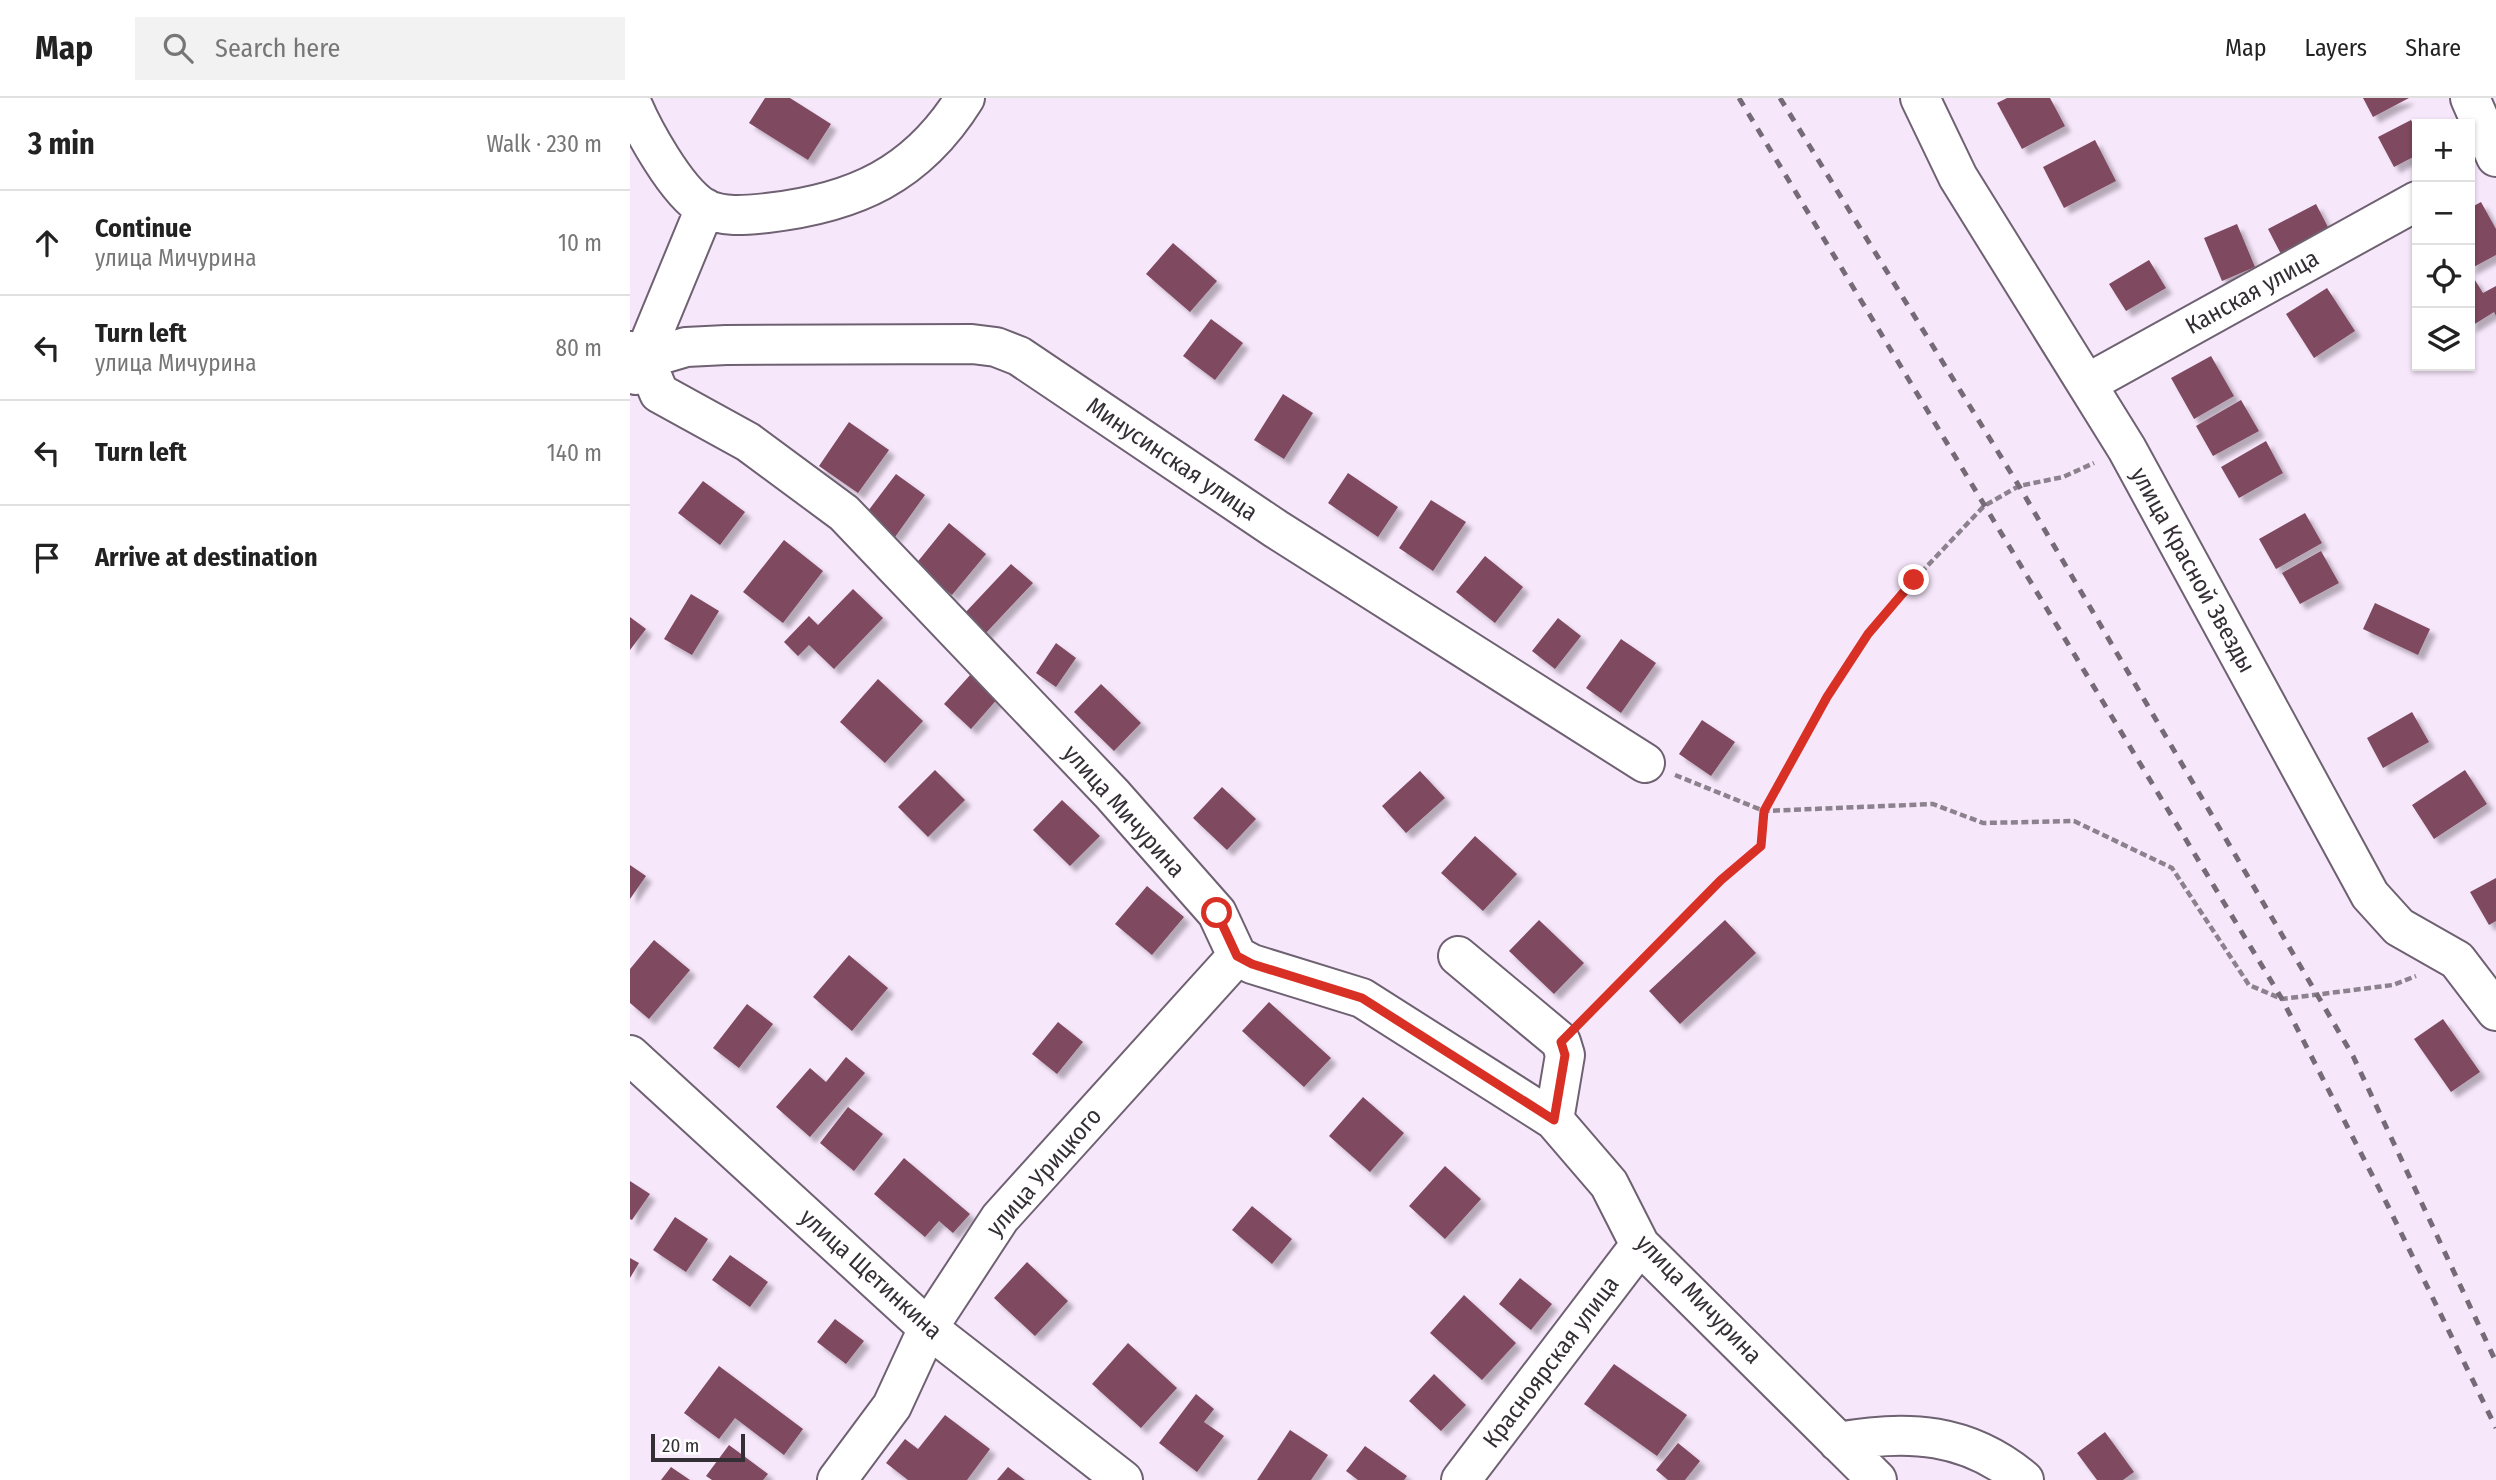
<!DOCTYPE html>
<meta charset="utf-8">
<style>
body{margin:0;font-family:"Fira Sans Condensed",sans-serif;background:#f2f2f2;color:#222}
.controls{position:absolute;right:21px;top:21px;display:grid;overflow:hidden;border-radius:0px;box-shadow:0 2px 5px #0004}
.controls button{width:63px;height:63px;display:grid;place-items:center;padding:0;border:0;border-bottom:2px solid #e0e0e0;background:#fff;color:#222;font:35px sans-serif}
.scale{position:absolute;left:21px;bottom:18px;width:94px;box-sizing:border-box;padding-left:7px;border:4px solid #342e35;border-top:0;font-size:19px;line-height:24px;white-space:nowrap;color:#342e35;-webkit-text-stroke:5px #fff;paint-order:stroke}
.stop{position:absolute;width:21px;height:21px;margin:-16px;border:5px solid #d93025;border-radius:50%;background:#fff}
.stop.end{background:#d93025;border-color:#fff;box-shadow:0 2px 7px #0008}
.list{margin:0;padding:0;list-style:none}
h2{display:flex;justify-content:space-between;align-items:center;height:91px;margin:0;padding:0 28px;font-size:30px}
h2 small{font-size:23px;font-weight:400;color:#767676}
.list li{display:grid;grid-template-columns:46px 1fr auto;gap:21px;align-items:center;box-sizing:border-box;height:105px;padding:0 28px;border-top:2px solid #e0e0e0}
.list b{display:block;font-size:26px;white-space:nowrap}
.list p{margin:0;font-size:23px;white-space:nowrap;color:#767676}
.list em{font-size:23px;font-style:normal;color:#767676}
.icon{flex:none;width:38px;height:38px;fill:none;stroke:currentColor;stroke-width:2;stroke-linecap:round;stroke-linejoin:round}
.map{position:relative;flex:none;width:1866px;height:1382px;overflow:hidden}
header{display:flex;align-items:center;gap:42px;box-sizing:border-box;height:98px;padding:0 35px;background:#fff;border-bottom:2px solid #e0e0e0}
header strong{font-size:33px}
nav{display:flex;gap:38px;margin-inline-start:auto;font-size:24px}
.search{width:490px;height:63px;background:#f2f2f2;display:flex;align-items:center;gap:18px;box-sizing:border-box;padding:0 24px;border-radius:0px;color:#767676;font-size:26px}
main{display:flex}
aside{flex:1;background:#fff}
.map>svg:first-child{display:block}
</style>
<header>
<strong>Map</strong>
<div class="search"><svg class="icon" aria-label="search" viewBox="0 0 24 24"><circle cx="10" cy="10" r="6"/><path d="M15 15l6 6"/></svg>Search here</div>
<nav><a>Map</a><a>Layers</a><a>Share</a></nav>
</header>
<main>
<aside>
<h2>3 min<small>Walk · 230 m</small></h2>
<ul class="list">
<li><svg class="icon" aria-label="ahead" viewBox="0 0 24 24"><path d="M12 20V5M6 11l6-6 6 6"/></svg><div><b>Continue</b><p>улица Мичурина</p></div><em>10 m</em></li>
<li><svg class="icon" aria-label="left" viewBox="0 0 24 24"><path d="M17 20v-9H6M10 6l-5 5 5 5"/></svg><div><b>Turn left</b><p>улица Мичурина</p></div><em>80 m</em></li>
<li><svg class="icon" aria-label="left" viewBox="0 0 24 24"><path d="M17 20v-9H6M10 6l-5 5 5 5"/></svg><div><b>Turn left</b></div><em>140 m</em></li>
<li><svg class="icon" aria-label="arrive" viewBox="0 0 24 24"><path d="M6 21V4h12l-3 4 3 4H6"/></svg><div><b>Arrive at destination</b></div></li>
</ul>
</aside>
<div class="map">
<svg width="1866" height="1382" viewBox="0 0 1866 1382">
<defs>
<filter id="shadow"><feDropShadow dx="6" dy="6" stdDeviation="2" flood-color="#0004"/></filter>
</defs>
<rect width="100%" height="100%" fill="#f7e7fb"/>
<!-- building -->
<path fill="#7f4961" filter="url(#shadow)" d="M135,0H160L201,26L178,62L119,25Z
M1377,0H1420L1435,28L1392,51L1367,5Z
M1733,0H1779L1743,19Z
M1781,22L1787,34V57L1764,69L1748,39Z
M1465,42L1486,83L1434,110L1413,69Z
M1851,104L1866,131V157L1840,171V110Z
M1686,106L1700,133L1652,158L1638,131Z
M1607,126L1625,169L1592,183L1574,140Z
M543,145L587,183L560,214L516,176Z
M1519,162L1536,190L1496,213L1479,186Z
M1843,179L1853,195L1866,188V218L1864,214L1840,229V182Z
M1697,190L1725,233L1684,260L1656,216Z
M581,221L613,245L585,282L553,258Z
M1581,258L1604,298L1564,321L1541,280Z
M653,296L683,315L654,361L624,342Z
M1611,302L1629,333L1583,358L1566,328Z
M219,324L259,352L228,395L189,368Z
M1636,343L1653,375L1609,400L1591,369Z
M718,375L768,409L748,439L698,405Z
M266,376L295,397L265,439L235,417Z
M73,383L115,414L90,447L48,415Z
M801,402L836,424L803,473L769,450Z
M1675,415L1692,445L1646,471L1629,441Z
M319,425L356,456L322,497L285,467Z
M154,442L193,473L153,525L113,494Z
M1691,453L1709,485L1670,506L1652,475Z
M855,458L893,489L865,525L826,494Z
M381,466L403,485L354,537L333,517Z
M223,491L253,520L204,571L179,547L168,558L154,544L179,518L188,527Z
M61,496L89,513L62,557L34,541Z
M1745,505L1800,531L1788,557L1733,531Z
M0,519L16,531L0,552Z
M928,520L951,538L925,571L902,553Z
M991,541L1026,565L991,615L956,590Z
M426,545L446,560L426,589L406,575Z
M341,576L369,599L341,631L314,606Z
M248,581L293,623L255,665L210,624Z
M471,586L511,625L484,653L444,614Z
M1782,614L1799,644L1753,670L1737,640Z
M1072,622L1105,644L1081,678L1049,656Z
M305,672L335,702L298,739L268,709Z
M1835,672L1857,706L1804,741L1782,707Z
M790,673L815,700L776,735L752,708Z
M592,689L626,721L597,752L563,720Z
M432,702L470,738L440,768L403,732Z
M845,738L887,776L853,813L811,775Z
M0,767L16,778L0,801Z
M1866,780V823L1859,827L1840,794Z
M517,788L554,819L522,857L485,826Z
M909,822L954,865L924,896L879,853Z
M1095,822L1126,855L1050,926L1019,893Z
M24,842L60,872L19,921L0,905V871Z
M219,857L258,890L222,933L183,899Z
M639,904L701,960L674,989L612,933Z
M117,906L143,926L109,970L83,950Z
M1813,921L1850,974L1821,994L1784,941Z
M428,924L453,944L427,976L402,956Z
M216,959L235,975L180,1039L146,1009L180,970L196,984Z
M733,999L774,1035L740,1074L699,1038Z
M218,1009L253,1036L224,1073L190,1045Z
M274,1060L340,1116L323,1135L309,1123L295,1139L244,1096Z
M815,1068L851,1101L815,1141L779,1108Z
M0,1083L20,1096L2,1122L0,1121Z
M622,1108L662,1141L642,1166L602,1132Z
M45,1119L78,1141L56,1174L23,1152Z
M100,1157L138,1184L120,1209L82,1182Z
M0,1160L9,1165L0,1180Z
M397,1164L438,1203L405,1238L364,1200Z
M890,1180L922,1206L901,1232L869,1206Z
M834,1197L886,1245L852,1282L800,1235Z
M205,1221L234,1243L216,1266L187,1244Z
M498,1245L547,1290L511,1330L462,1286Z
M984,1266L1057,1317L1027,1358L954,1306Z
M89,1268L173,1331L154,1357L105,1320L89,1341L54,1315Z
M804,1276L836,1307L811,1333L779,1303Z
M566,1296L584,1311L574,1324L594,1338L567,1374L529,1345Z
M315,1317L360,1351L337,1382H278L256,1365L275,1341L288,1351Z
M660,1332L698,1357L681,1382H627Z
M1475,1334L1504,1374L1493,1382H1467L1447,1355Z
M1048,1345L1070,1363L1055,1382H1038L1026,1372Z
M99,1347L138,1376L133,1382H82L76,1378Z
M735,1348L777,1378L774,1382H728L716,1373Z
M41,1369L60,1382H31Z
M378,1369L395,1382H367Z"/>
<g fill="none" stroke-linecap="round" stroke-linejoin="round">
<defs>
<path id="minor" d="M1290,0L1328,79L1497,351L1740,797L1769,829L1827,862L1866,913
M1840,0L1866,59
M0,1C12,31 46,93 74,110C93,120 117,117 137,115C225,105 287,77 335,0
M0,253L15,261L29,295L118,344L214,415L482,696L587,815L607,858L622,866L732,900L924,1022L979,1086L1010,1147L1247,1382
M15,261L56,249L96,247L342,246L366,249L389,258L646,431L1015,665
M6,277L75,110
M1458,285L1787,103
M828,858L931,944L935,957L924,1022
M0,957L298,1230L493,1382
M1208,1344C1278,1331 1338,1335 1394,1382
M207,1382L262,1308L298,1230L370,1120L607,858
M831,1382L1010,1147"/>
</defs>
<!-- minor casing -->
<use href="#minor" stroke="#6e6171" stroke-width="42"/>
<!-- path -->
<path stroke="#8c828e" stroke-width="4.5" stroke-dasharray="7 3.5" stroke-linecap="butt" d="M1045,677L1134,713L1303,706L1353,725L1444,723L1542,770L1619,887L1652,901L1763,887L1786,878
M955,919L1091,782L1131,748L1134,713L1197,599L1238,536L1284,482L1354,408L1389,388L1433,379L1464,365"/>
<!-- minor -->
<use href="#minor" stroke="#fff" stroke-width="38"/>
<!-- rail -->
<path stroke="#756b77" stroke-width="5" stroke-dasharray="9 9" stroke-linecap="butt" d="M1109,0L1652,901L1758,1108L1866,1330
M1150,0L1389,388L1723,958L1866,1264"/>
</g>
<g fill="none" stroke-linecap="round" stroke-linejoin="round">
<!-- route -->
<path stroke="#d93025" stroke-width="9" d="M587,815L607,858L622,866L732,900L924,1022L935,957L931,944L1091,782L1131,748L1134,713L1197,599L1238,536L1284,482"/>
</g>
<g text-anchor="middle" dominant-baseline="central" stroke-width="7" stroke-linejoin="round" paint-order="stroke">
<!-- street labels -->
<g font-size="24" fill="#342e35" stroke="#fff">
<text transform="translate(1622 194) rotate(-29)">Канская улица</text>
<text transform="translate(542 361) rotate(34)">Минусинская улица</text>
<text transform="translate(1563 472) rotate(61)">улица Красной Звезды</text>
<text transform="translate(494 713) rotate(48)">улица Мичурина</text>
<text transform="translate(414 1074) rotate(-49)">улица Урицкого</text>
<text transform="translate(241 1176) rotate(42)">улица Щетинкина</text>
<text transform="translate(1069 1201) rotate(46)">улица Мичурина</text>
<text transform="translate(921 1264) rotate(-53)">Красноярская улица</text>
</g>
</g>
</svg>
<div class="controls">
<button>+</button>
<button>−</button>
<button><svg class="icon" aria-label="locate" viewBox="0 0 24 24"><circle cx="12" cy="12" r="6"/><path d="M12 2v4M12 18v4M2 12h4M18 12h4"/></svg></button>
<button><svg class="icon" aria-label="layers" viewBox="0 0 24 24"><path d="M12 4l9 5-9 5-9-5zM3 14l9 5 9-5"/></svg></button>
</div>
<div class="scale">20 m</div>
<div class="stop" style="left:587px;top:815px"></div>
<div class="stop end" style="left:1284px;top:482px"></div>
</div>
</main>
